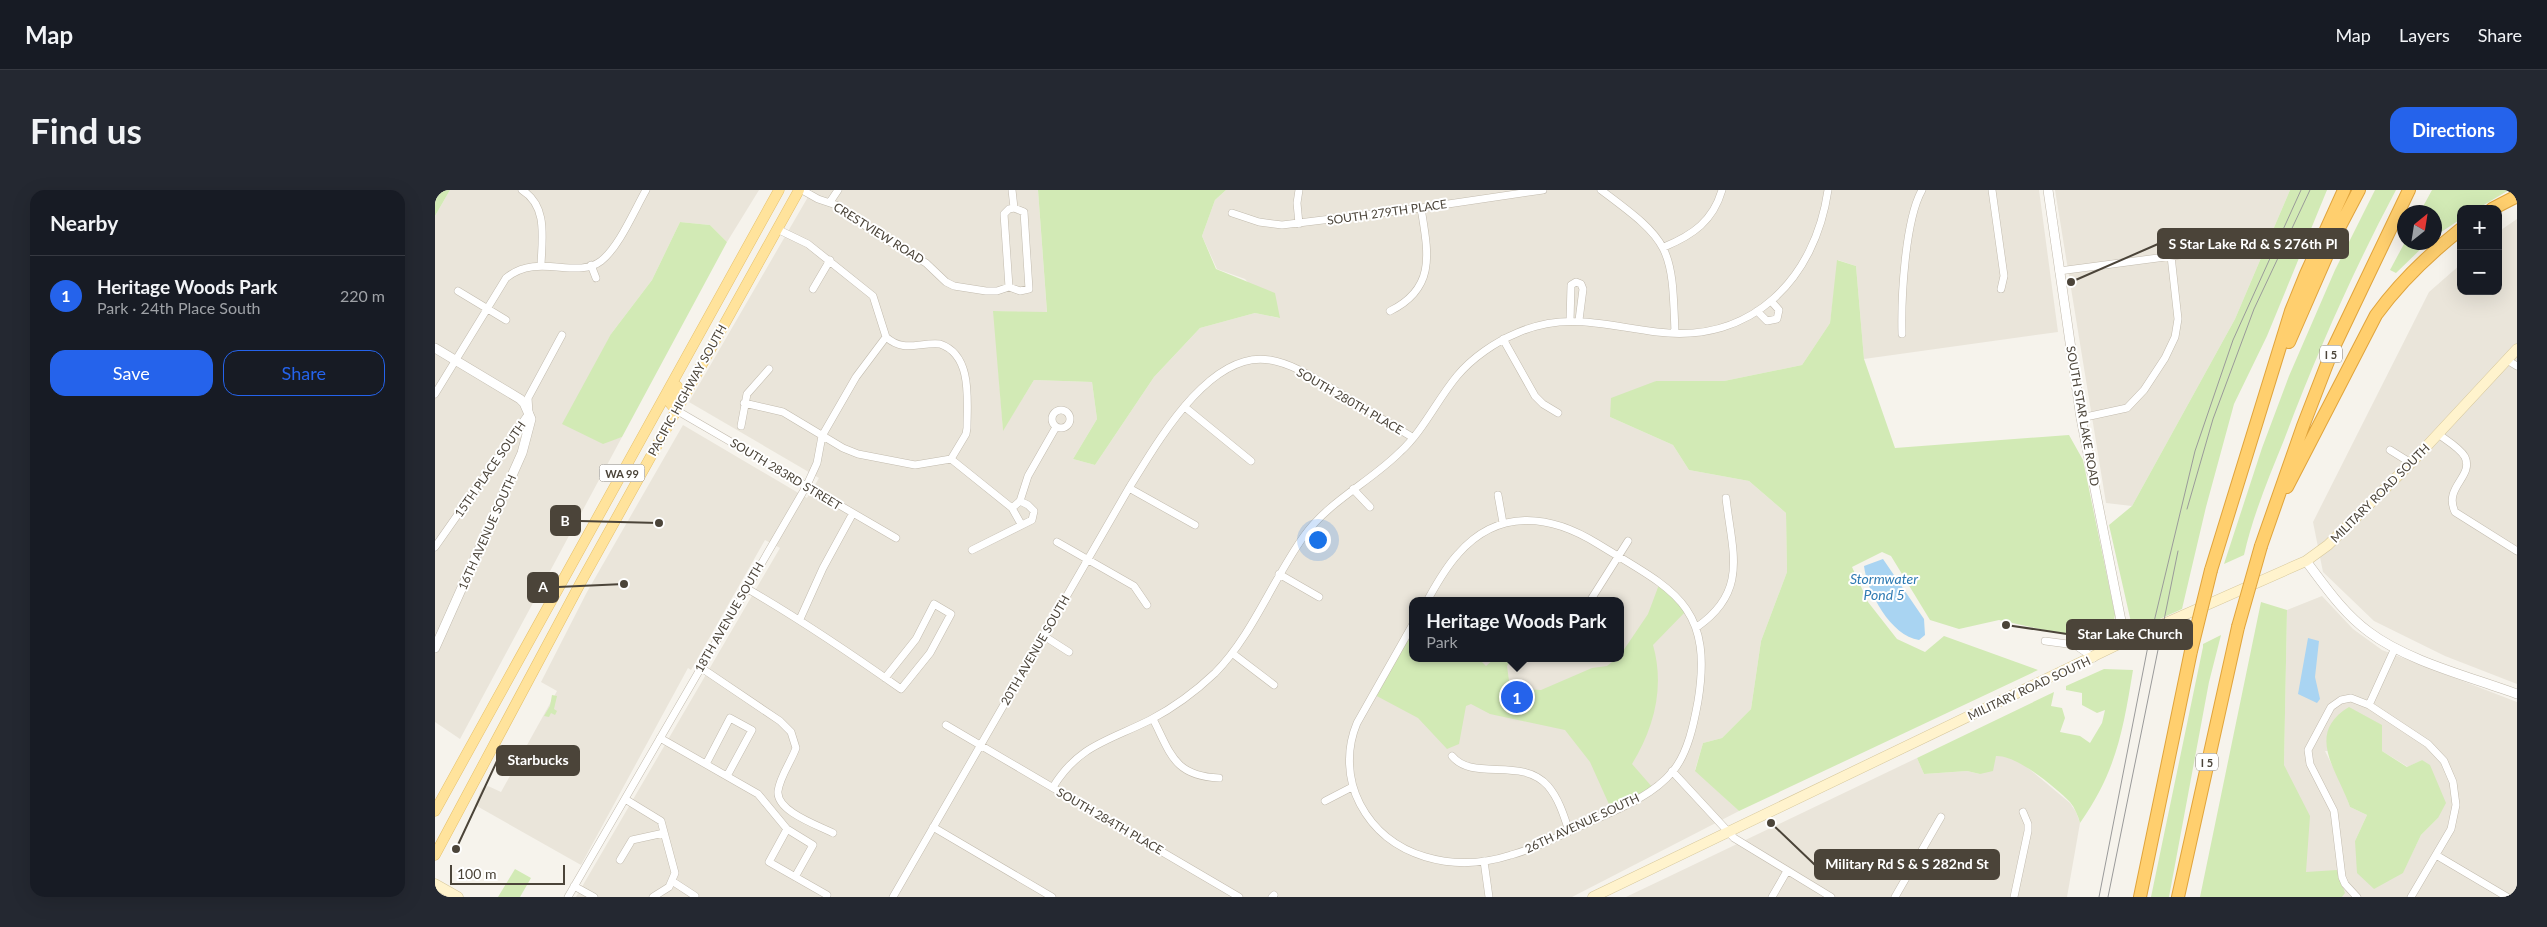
<!DOCTYPE html>
<meta charset="utf-8">
<style>
body{margin:0;font-family:Lato,sans-serif;background:#242831;color:#f1f3f6}
.controls{position:absolute;right:15px;top:15px;display:grid;overflow:hidden;border-radius:10px;box-shadow:0 5px 20px #0002}
.controls button{width:45px;height:45px;display:grid;place-items:center;padding:0;border:0;border-bottom:1px solid #363941;background:#171b24;color:#f1f3f6;font:25px sans-serif}
.compass{position:absolute;left:1962px;top:15px;width:45px;height:45px;border-radius:50%;background:#171b24;box-shadow:0 5px 20px #0002;rotate:30deg}
.scale{position:absolute;left:15px;bottom:12px;width:115px;box-sizing:border-box;padding-left:5px;border:2px solid #4b4439;border-top:0;font-size:14px;line-height:18px;white-space:nowrap;color:#4b4439;-webkit-text-stroke:4px #fff;paint-order:stroke}
.you{position:absolute;left:882px;top:349px;width:18px;height:18px;margin:-12px;border:4px solid #fff;border-radius:50%;background:#1a73e8;box-shadow:0 0 0 8px #1a73e833}
.badge{display:grid;place-items:center;width:32px;height:32px;border-radius:50%;background:#2563eb;color:#fff;font-size:16px;font-weight:700}
.pin{position:absolute;translate:-50% -50%;border:2px solid #fff;box-shadow:0 1px 5px #0006}
.popup{position:absolute;left:974px;top:407px;width:215px;height:65px;box-sizing:border-box;display:grid;place-content:center;border-radius:10px;background:#171b24;filter:drop-shadow(0 1px 4px #0005);font-size:16px;white-space:nowrap;color:#9ea1a6}
.popup b{font-size:19px;color:#f1f3f6}
.popup::after{content:'';position:absolute;left:50%;top:100%;margin-left:-10px;border:10px solid transparent;border-top-color:#171b24}
.list{margin:0;padding:0;list-style:none}
h2{display:flex;justify-content:space-between;align-items:center;height:65px;margin:0;padding:0 20px;font-size:21px}
h2 small{font-size:16px;font-weight:400;color:#9ea1a6}
.list li{display:grid;grid-template-columns:32px 1fr auto;gap:15px;align-items:center;box-sizing:border-box;height:80px;padding:0 20px;border-top:1px solid #363941}
.list b{display:block;font-size:19px;white-space:nowrap}
.list p{margin:0;font-size:16px;white-space:nowrap;color:#9ea1a6}
.list em{font-size:16px;font-style:normal;color:#9ea1a6}
.actions{display:flex;gap:10px;padding:15px 20px}
.actions a{flex:1;padding:11px 0;border:1px solid #2563eb;border-radius:15px;text-align:center;font-size:18px;color:#2563eb}
.actions .main{background:#2563eb;color:#fff}
.map{position:relative;flex:none;width:2082px;height:707px;overflow:hidden;border-radius:15px}
header{display:flex;align-items:center;gap:30px;box-sizing:border-box;height:70px;padding:0 25px;background:#171b24;border-bottom:1px solid #363941}
header strong{font-size:24px}
nav{display:flex;gap:28px;margin-inline-start:auto;font-size:18px}
.intro{display:flex;align-items:center;justify-content:space-between;box-sizing:border-box;height:120px;padding:0 30px}
h1{margin:0;font-size:35px}
.button{padding:12px 22px;border-radius:15px;background:#2563eb;color:#fff;font-size:18px;font-weight:700}
main{display:flex;gap:30px;padding:0 30px}
aside{flex:1;background:#171b24;border-radius:15px;box-shadow:0 5px 20px #0002}
.map>svg:first-child{display:block}
</style>
<header>
<strong>Map</strong>
<nav><a>Map</a><a>Layers</a><a>Share</a></nav>
</header>
<div class="intro"><h1>Find us</h1><a class="button">Directions</a></div>
<main>
<aside>
<h2>Nearby<small></small></h2>
<ul class="list">
<li><span class="badge">1</span><div><b>Heritage Woods Park</b><p>Park · 24th Place South</p></div><em>220 m</em></li>
</ul>
<div class="actions"><a class="main">Save</a><a>Share</a></div>
</aside>
<div class="map">
<svg width="2082" height="707" viewBox="0 0 2082 707">
<rect width="100%" height="100%" fill="#f6f3ec"/>
<!-- residential -->
<path fill="#eae5da" fill-rule="evenodd" d="M15,0H324L292,52L275,35L245,32L217,90L176,144L167,253L187,247L25,549L0,532V26Z
M377,0H603L612,123L559,121L568,240L599,190L657,192L662,229L638,269L660,275L719,187L765,138L820,123L844,128L810,89L782,79L767,46L780,10L791,0H1604L1623,142L1429,169L1421,76L1403,70L1395,133L1367,175L1289,191H1221L1175,227L1238,255L1254,280L1314,291L1351,323L1352,382L1326,451L1316,519L1287,548L1268,553L1260,580L1304,621L1137,707H141L345,358L330,350L256,480L253,478L146,675L40,615L47,598L53,596L66,602L122,501L106,492L152,402L248,235L372,308L384,288L254,212ZM978,411H1186V468H978Z
M1620,0H1855L1800,129L1697,316L1671,313Z
M2082,29V494L2010,466L1939,431L1888,382L1878,332L1994,102L2026,74V101H2063V42Z
M1887,406L1918,439L1947,460L2082,512V707H1871L1849,575L1852,420ZM1890,561H1947L1973,577L1987,570L2003,628L1986,645L1968,682L1920,651L1932,625L1915,617L1908,597Z
M1561,566H1570L1586,572L1635,613L1641,622L1645,633L1632,707H1191L1482,568L1489,584L1532,581L1545,584Z"/>
<!-- green -->
<path fill="#d2eab5" d="M0,0H15L0,26Z
M603,0H791L780,10L767,46L781,79L840,103L845,128L820,123L765,138L719,187L660,275L638,269L662,229L657,192L599,190L568,241L558,121L612,122Z
M1855,0H1892L1832,146L1799,214L1771,317L1747,419L1698,441L1674,335L1697,316L1800,129Z
M1940,0H1961C1918,81 1881,165 1849,250C1834,287 1818,325 1809,365L1789,374L1827,258L1854,186L1900,80Z
M1997,0H2074L2042,19H2026V29L2000,46V22H1985Z
M245,32L275,35L292,52L187,247L168,254L127,234L176,144L217,90Z
M1970,52L1992,53L1961,83L1955,80Z
M1402,70L1421,76L1429,169L1460,258L1634,245L1648,270L1680,425L1676,444L1650,449L1564,430L1524,439L1495,430L1456,366L1447,362L1417,377L1433,412L1462,449L1490,462L1509,446L1603,480L1304,621L1260,581L1268,553L1287,548L1316,519L1326,451L1352,382L1351,323L1314,291L1254,280L1238,255L1175,227L1176,208L1221,191H1289L1367,175L1395,133Z
M1225,392L1253,419L1218,455C1230,497 1219,538 1197,574L1218,598L1177,621L1155,572L1130,540L1055,524L1036,514L1031,516L1024,554L1012,559L983,528L938,504L978,434V468H1043L1051,476L1060,468H1077L1072,476L1075,498L1106,500L1157,478L1172,476L1182,468H1186V464L1213,424Z
M1826,412L1852,420L1849,575L1875,626L1871,682L1902,680L1910,703L1907,707H1765Z
M1786,445L1774,492L1734,707H1716L1768,457V454Z
M1669,479L1698,480C1688,541 1681,582 1645,633C1643,626 1640,618 1635,612C1620,597 1582,565 1561,566L1558,581L1545,584L1532,581L1489,584L1482,568L1619,502L1616,516L1627,518L1630,528L1625,542L1645,546L1655,553L1667,533L1670,520L1662,523L1647,515V503L1631,500V496Z
M117,505L122,506L119,519L122,521L120,525L116,523L114,527L109,526L115,516Z
M1914,517L1947,535V561L1972,577L1987,570L1995,575L2011,613L2003,628L1986,645L1968,683L1939,699L1922,683L1920,651L1932,625L1915,617C1903,581 1869,544 1914,517Z
M80,679L96,688L85,707H63Z"/>
<!-- water -->
<path fill="#a9d4f2" d="M1448,369L1489,429L1490,445L1484,450C1456,446 1432,402 1429,376Z
M1873,448L1884,451L1880,487L1885,509L1882,513L1863,504Z"/>
<g fill="none" stroke-linecap="round" stroke-linejoin="round">
<defs>
<path id="minor" d="M87,0C113,16 107,48 106,75
M367,0L383,9L404,16L440,43L491,73L511,92L519,96L551,101H562L574,97
M577,0L579,18
M1166,0C1236,52 1237,56 1240,143
M1557,0L1569,86L1566,99
M395,12L403,0
M579,18L589,22L594,99L585,101L574,97L569,24L574,19Z
M797,23L824,32L847,35L986,18L1108,0
M864,34L862,13L864,0
M342,39L373,54L438,106L451,147C469,163 484,152 505,154C538,165 532,211 532,238L531,244L516,269
M1229,57C1258,45 1278,31 1287,0
M156,75L161,88
M1624,81L1776,61
M378,99L395,70
M23,101L71,130
M955,121C1002,98 993,62 986,18
M1322,121L1332,131L1342,129L1344,120L1336,111
M1135,131L1136,95L1141,92L1146,94L1148,99L1144,130
M1467,144C1466,108 1470,30 1487,0
M1068,149L1100,206L1108,214L1123,223
M2072,170L2082,176
M0,204L71,88C103,62 141,90 166,71C184,57 199,21 211,0
M309,213L348,222L408,258L423,264L480,275L516,269L577,318L586,334
M751,218L816,271
M617 229a9 9 0 1 1 18 0a9 9 0 1 1-18 0Z
M241,220L461,348
M1646,228L1692,218L1709,200L1730,168L1740,147L1743,129L1736,66
M306,236L312,204L334,179
M2003,244C2011,250 2025,258 2030,267C2039,287 2008,297 2020,322L2082,361
M1955,260L1976,273
M694,298L760,335
M918,299L935,317
M1063,305L1068,333
M577,318L585,311L593,286L621,237
M622,352L699,396L712,415
M0,357L94,223L93,208L127,145
M537,360L597,330L599,321L593,315L585,311
M844,384L884,407
M311,398C365,429 415,463 466,499L495,463L516,424L499,414L481,449L450,488
M1155,411L1193,351
M365,429L388,378L418,323
M978,434L922,533C911,559 912,589 925,614C954,669 1020,683 1076,665C1102,658 1126,645 1150,634C1179,621 1217,607 1238,581C1253,563 1259,533 1263,511C1279,413 1236,399 1163,354C1115,324 1063,318 1023,364C1010,378 1001,395 992,411
M1262,437C1314,401 1297,362 1291,308
M609,446L634,462
M1610,451L1640,455L1659,468
M797,463L839,495
M265,477L345,531L356,542L361,558C356,572 345,586 343,601C341,621 382,635 398,643
M1934,515L1960,458
M718,529C736,564 739,586 784,588
M511,535L804,707
M225,548L323,604L352,639L334,672L392,705
M1017,566C1038,592 1087,566 1113,596C1124,609 1129,626 1134,641
M271,574L295,528L317,540L292,586
M1237,581L1299,648L1396,707
M618,597C644,555 673,551 715,530C738,518 761,501 780,483C817,446 838,389 869,346C894,311 935,292 965,262C988,241 1002,210 1022,186C1037,168 1060,152 1082,143C1131,121 1172,136 1222,142C1317,154 1380,89 1393,0
M190,609L226,631L240,683L234,697L218,707
M890,611L917,597
M498,637L617,707
M352,639L378,655L360,687
M2001,665L2072,707
M185,670L197,650L229,643
M1049,671L1054,707
M237,691L260,706
M139,696L159,707
M133,707L372,295L382,273L387,246L421,187L451,147
M458,707L694,298C721,255 774,159 835,170C859,174 882,190 903,202C927,217 952,232 977,247
M837,707L839,705
M1337,707L1352,681
M1460,707L1506,627
M1579,707L1593,641V634L1588,622
M1922,707L1910,694L1907,687L1899,621L1875,574L1873,560L1896,517L1906,510L1916,508L1934,515L1993,554L2009,571L2018,592L2021,615L2016,639L1976,707"/>
<path id="tertiary" d="M1613,0L1646,228L1690,451
M0,158L85,209L89,213L96,229L87,263L0,458
M1871,371C1890,396 1908,423 1934,442C1972,471 2036,487 2082,504"/>
<path id="secondary" d="M0,694L23,707
M1158,707L1690,451L1871,371L1893,355L1976,273L2082,159"/>
<path id="primary" d="M241,220L235,213L242,196
M0,621L344,0
M0,665L146,392L364,0"/>
<path id="motorway" d="M2057,19L2082,6
M1854,152L1903,40L1924,0
M1852,297L1941,125C1965,92 1993,65 2026,39
M1826,356L1868,236L1897,161L1974,0
M1776,380L1856,121L1871,84L1909,0
M1705,707L1756,461
M1743,707L1803,437"/>
</defs>
<!-- minor casing -->
<use href="#minor" stroke="#c2bbae" stroke-width="8"/>
<!-- tertiary casing -->
<use href="#tertiary" stroke="#c2bbae" stroke-width="10"/>
<!-- secondary casing -->
<use href="#secondary" stroke="#d6c79b" stroke-width="11"/>
<!-- primary casing -->
<use href="#primary" stroke="#e6c16a" stroke-width="11"/>
<!-- motorway casing -->
<use href="#motorway" stroke="#e0a43c" stroke-width="14"/>
<!-- minor -->
<use href="#minor" stroke="#fff" stroke-width="7"/>
<!-- tertiary -->
<use href="#tertiary" stroke="#fff" stroke-width="9"/>
<!-- secondary -->
<use href="#secondary" stroke="#fff3cd" stroke-width="10"/>
<!-- primary -->
<use href="#primary" stroke="#ffe39c" stroke-width="10"/>
<!-- motorway -->
<use href="#motorway" stroke="#ffcf6e" stroke-width="12"/>
<!-- tram -->
<path stroke="#9a9a9a" stroke-width="1" d="M1752,319L1778,229L1819,119L1875,0
M1664,707L1712,461L1760,261L1798,150L1866,0
M1673,707L1743,361"/>
<defs>
<path id="motorway-bridge" d="M1803,437L1826,356
M1756,461L1776,380"/>
</defs>
<!-- motorway-bridge casing -->
<use href="#motorway-bridge" stroke="#e0a43c" stroke-width="14" stroke-linecap="butt"/>
<!-- motorway-bridge -->
<use href="#motorway-bridge" stroke="#ffcf6e" stroke-width="12"/>
</g>
<g text-anchor="middle" dominant-baseline="central" stroke-width="4" stroke-linejoin="round" paint-order="stroke">
<!-- shield labels -->
<g fill="#fff" stroke="#817c74" stroke-width="1">
<rect x="1885" y="155.5" width="22" height="17" rx="4"/>
<rect x="164.5" y="274.5" width="45" height="17" rx="4"/>
<rect x="1761" y="563.5" width="22" height="17" rx="4"/>
</g>
<g font-size="11" font-weight="bold" fill="#4b4439">
<text x="1896" y="164">I 5</text>
<text x="187" y="283">WA 99</text>
<text x="1772" y="572">I 5</text>
</g>
<!-- street labels -->
<g font-size="12" fill="#4b4439" stroke="#fff">
<text transform="translate(952 22) rotate(-8)">SOUTH 279TH PLACE</text>
<text transform="translate(444 43) rotate(32)">CRESTVIEW ROAD</text>
<text transform="translate(252 200) rotate(-61)">PACIFIC HIGHWAY SOUTH</text>
<text transform="translate(915 211) rotate(30)">SOUTH 280TH PLACE</text>
<text transform="translate(1648 226) rotate(80)">SOUTH STAR LAKE ROAD</text>
<text transform="translate(55 279) rotate(-55)">15TH PLACE SOUTH</text>
<text transform="translate(351 284) rotate(31)">SOUTH 283RD STREET</text>
<text transform="translate(1945 303) rotate(-45)">MILITARY ROAD SOUTH</text>
<text transform="translate(52 342) rotate(-66)">16TH AVENUE SOUTH</text>
<text transform="translate(294 427) rotate(-60)">18TH AVENUE SOUTH</text>
<text transform="translate(600 460) rotate(-60)">20TH AVENUE SOUTH</text>
<text transform="translate(1594 498) rotate(-25)">MILITARY ROAD SOUTH</text>
<text transform="translate(675 631) rotate(30)">SOUTH 284TH PLACE</text>
<text transform="translate(1147 633) rotate(-25)">26TH AVENUE SOUTH</text>
</g>
<!-- water labels -->
<g font-size="14" font-style="italic" fill="#2e7ab2" stroke="#fff">
<text x="1449" y="388">Stormwater<tspan x="1449" dy="16">Pond 5</tspan></text>
</g>
</g>
<!-- callouts -->
<path fill="none" stroke="#4b4439" stroke-width="2" d="M1636 92L1723 54M224 333L145 331M189 394L123 397M1571 435L1632 444M21 659L62 571M1336 633L1380 675"/>
<g fill="#4b4439" stroke="#fff" stroke-width="2">
<circle cx="1636" cy="92" r="5"/>
<circle cx="224" cy="333" r="5"/>
<circle cx="189" cy="394" r="5"/>
<circle cx="1571" cy="435" r="5"/>
<circle cx="21" cy="659" r="5"/>
<circle cx="1336" cy="633" r="5"/>
</g>
<g fill="#4b4439" stroke="#4b4439" stroke-width="2">
<rect x="1723" y="39" width="190" height="29" rx="5"/>
<rect x="116" y="316" width="29" height="29" rx="5"/>
<rect x="93" y="383" width="30" height="29" rx="5"/>
<rect x="1632" y="430" width="125" height="29" rx="5"/>
<rect x="62" y="556" width="82" height="29" rx="5"/>
<rect x="1380" y="660" width="184" height="29" rx="5"/>
</g>
<g font-size="14" text-anchor="middle" font-weight="bold" fill="#fff">
<text x="1818" y="59">S Star Lake Rd &amp; S 276th Pl</text>
<text x="130" y="336">B</text>
<text x="108" y="402">A</text>
<text x="1695" y="449">Star Lake Church</text>
<text x="103" y="575">Starbucks</text>
<text x="1472" y="679">Military Rd S &amp; S 282nd St</text>
</g>
</svg>
<div class="controls">
<button>+</button>
<button>−</button>
</div>
<svg class="compass" viewBox="-18 -18 36 36"><path d="M0-13l5 13h-10z" fill="#e53935"/><path d="M0 13l5-13h-10z" fill="#9ea1a6"/></svg>
<div class="scale">100 m</div>
<div class="you"></div>
<div class="pin badge" style="left:1082px;top:507px">1</div>
<div class="popup"><b>Heritage Woods Park</b>Park</div>
</div>
</main>
